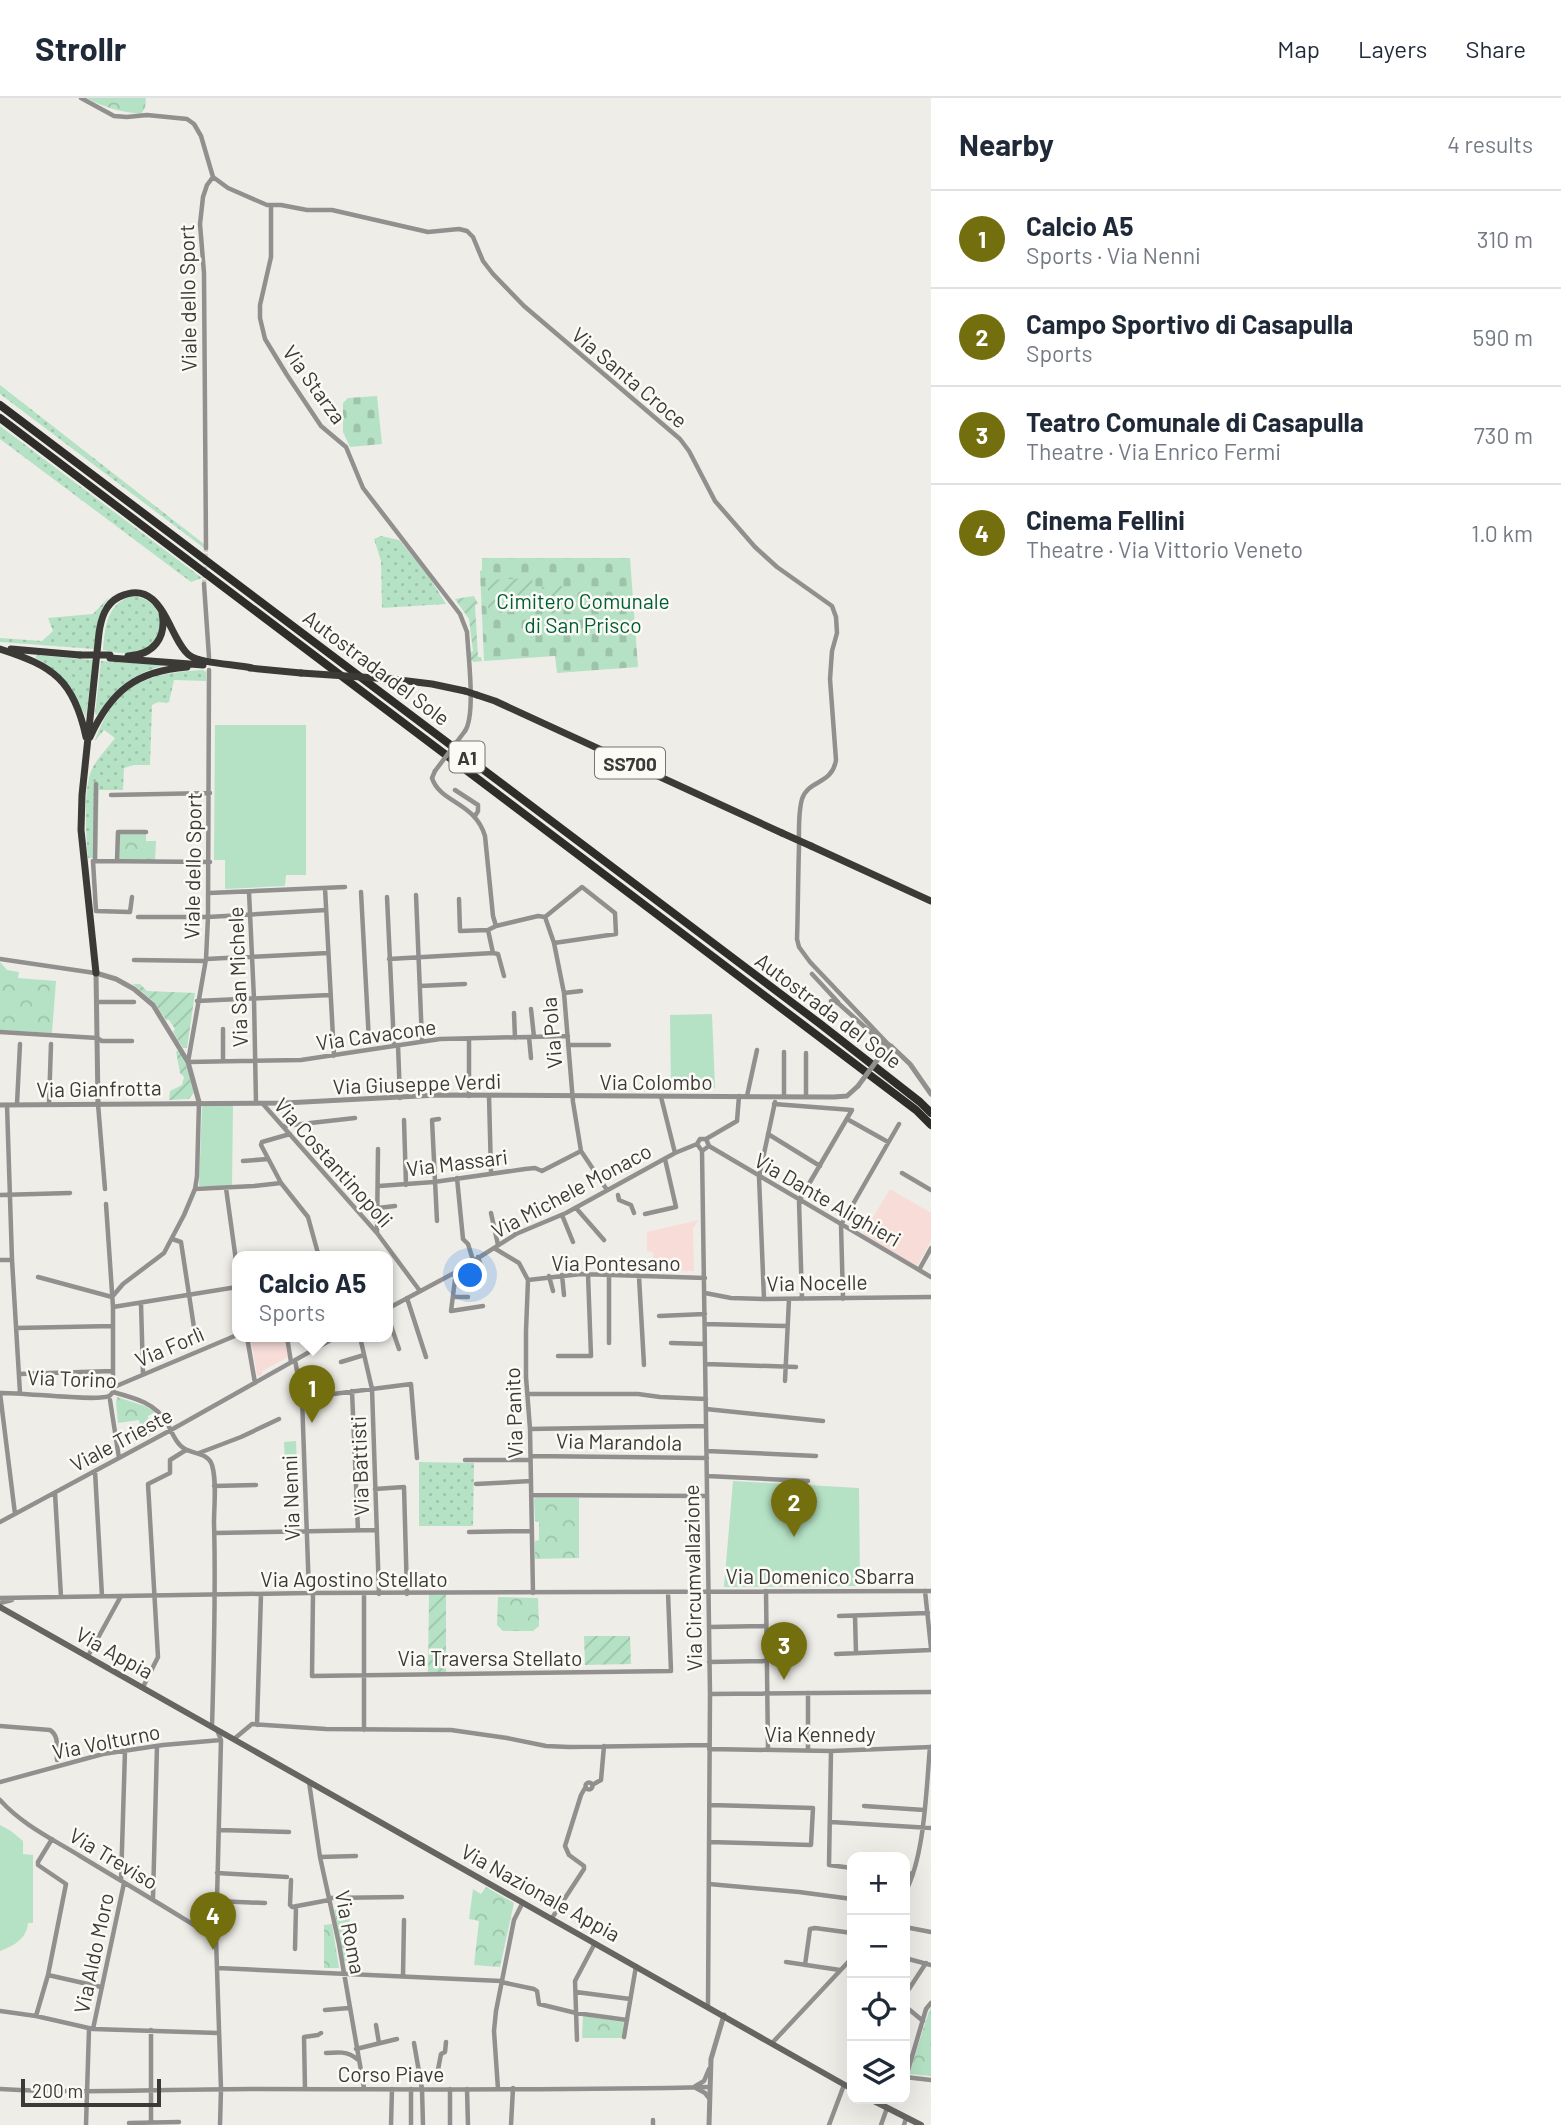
<!DOCTYPE html>
<meta charset="utf-8">
<style>
body{margin:0;font-family:Barlow,sans-serif;background:#f2f2f3;color:#1f2937}
.controls{position:absolute;right:21px;bottom:21px;display:grid;overflow:hidden;border-radius:14px;box-shadow:0 7px 28px #0002}
.controls button{width:63px;height:63px;display:grid;place-items:center;padding:0;border:0;border-bottom:2px solid #e0e1e3;background:#fff;color:#1f2937;font:35px sans-serif}
.scale{position:absolute;left:21px;bottom:18px;width:140px;box-sizing:border-box;padding-left:7px;border:4px solid #3b3a38;border-top:0;font-size:19px;line-height:24px;white-space:nowrap;color:#3b3a38;-webkit-text-stroke:5px #fcfaf5;paint-order:stroke}
.you{position:absolute;left:471px;top:1178px;width:24px;height:24px;margin:-18px;border:5px solid #fff;border-radius:50%;background:#1a73e8;box-shadow:0 0 0 10px #1a73e833}
.badge{display:grid;place-items:center;width:46px;height:46px;border-radius:50%;background:#736f0f;color:#fff;font-size:23px;font-weight:700}
.pin{position:absolute;translate:-50% -58px;filter:drop-shadow(0 2px 4px #0008)}
.pin::after{content:'';position:absolute;top:37px;width:24px;height:21px;background:inherit;clip-path:polygon(0 0,100% 0,50% 100%)}
.popup{position:absolute;left:232px;top:1153px;width:161px;height:91px;box-sizing:border-box;display:grid;place-content:center;border-radius:14px;background:#fff;filter:drop-shadow(0 2px 5px #0005);font-size:23px;white-space:nowrap;color:#747a83}
.popup b{font-size:26px;color:#1f2937}
.popup::after{content:'';position:absolute;left:50%;top:100%;margin-left:-14px;border:14px solid transparent;border-top-color:#fff}
.list{margin:0;padding:0;list-style:none}
h2{display:flex;justify-content:space-between;align-items:center;height:91px;margin:0;padding:0 28px;font-size:30px}
h2 small{font-size:23px;font-weight:400;color:#747a83}
.list li{display:grid;grid-template-columns:46px 1fr auto;gap:21px;align-items:center;box-sizing:border-box;height:98px;padding:0 28px;border-top:2px solid #e0e1e3}
.list b{display:block;font-size:26px;white-space:nowrap}
.list p{margin:0;font-size:23px;white-space:nowrap;color:#747a83}
.list em{font-size:23px;font-style:normal;color:#747a83}
.icon{flex:none;width:38px;height:38px;fill:none;stroke:currentColor;stroke-width:2;stroke-linecap:round;stroke-linejoin:round}
.map{position:relative;flex:none;width:931px;height:2027px;overflow:hidden}
header{display:flex;align-items:center;gap:42px;box-sizing:border-box;height:98px;padding:0 35px;background:#fff;border-bottom:2px solid #e0e1e3}
header strong{font-size:33px}
nav{display:flex;gap:38px;margin-inline-start:auto;font-size:24px}
main{display:flex}
aside{flex:1;background:#fff}
.map>svg:first-child{display:block}
</style>
<header>
<strong>Strollr</strong>
<nav><a>Map</a><a>Layers</a><a>Share</a></nav>
</header>
<main>
<div class="map">
<svg width="931" height="2027" viewBox="0 0 931 2027">
<defs>
<pattern id="grass-dots" width="8" height="8" patternUnits="userSpaceOnUse" patternTransform="scale(1.75)"><rect width="8" height="8" fill="#b5e2c5"/><path d="M2 2h.1M6 6h.1" fill="none" stroke="#9dc3aa" stroke-width="1.8" stroke-linecap="round"/></pattern>
<pattern id="forest-crowns" width="20" height="18" patternUnits="userSpaceOnUse" patternTransform="scale(1.75)"><rect width="20" height="18" fill="#b5e2c5"/><path d="M2 6a3 3 0 1 1 6 0M12 15a3 3 0 1 1 6 0" fill="none" stroke="#9dc3aa"/></pattern>
<pattern id="cemetery-stones" width="16" height="16" patternUnits="userSpaceOnUse" patternTransform="scale(1.75)"><rect width="16" height="16" fill="#b5e2c5"/><path d="M2 7V4a2 2 0 0 1 4 0v3zM10 15v-3a2 2 0 0 1 4 0v3z" fill="#9dc3aa"/></pattern>
<pattern id="garden-furrows" width="10" height="10" patternUnits="userSpaceOnUse" patternTransform="scale(1.75)"><rect width="10" height="10" fill="#b5e2c5"/><path d="M-1 1l2-2M0 10L10 0M9 11l2-2" fill="none" stroke="#9dc3aa"/></pattern>
</defs>
<rect width="100%" height="100%" fill="#efede8"/>
<!-- education -->
<path fill="#f7dcd8" d="M890,1091L931,1115V1143L917,1168L863,1136Z
M699,1122L693,1130L694,1173L654,1172L653,1154L647,1153V1134Z
M251,1239H285L288,1259L262,1273V1277L257,1278Z"/>
<!-- grass -->
<path fill="url(#grass-dots)" d="M0,287L204,446V450L0,296Z
M0,328L202,480L191,484L0,341Z
M381,438L399,442L426,474L446,506L382,510L381,463L374,441Z
M109,499C97,515 96,532 94,551L0,544V540L42,543L53,533L48,520L93,516Z
M129,499C164,496 172,541 141,553C130,558 115,554 103,552C105,530 106,508 129,499Z
M37,557L93,562L86,619L71,590L60,577L35,559Z
M101,563L165,567C131,576 118,590 97,617L95,616Z
M203,572L206,574V583L174,582L169,604L167,605L158,604L152,607L150,667H134L124,670L123,692H99L97,760H88C86,740 83,689 92,671C97,660 108,650 115,640L104,632L95,643C115,586 147,575 203,572Z
M419,1364L474,1365L473,1428H419Z"/>
<!-- forest -->
<path fill="url(#forest-crowns)" d="M86,0H146L145,10L141,16C121,14 103,9 86,0Z
M118,734H146V743H156L155,764L117,763Z
M0,864L7,872L19,874L18,880L56,883L52,935L0,932Z
M117,1299L145,1308L155,1314L148,1318L151,1337L143,1342L139,1322L118,1325L116,1304Z
M296,1343L298,1392H286L284,1344Z
M536,1400H579V1460L535,1461V1443L539,1442V1424L535,1423L534,1401Z
M498,1499L538,1500L539,1528L533,1533H503L497,1527Z
M486,1789L514,1805L500,1869L474,1867L479,1823L469,1821L473,1791L481,1796Z
M334,1812H350L348,1863H344Z
M332,1826L339,1870H324V1827Z
M931,1910V1978L909,1976L929,1913Z
M583,1918L624,1924L622,1940H582Z"/>
<!-- cemetery -->
<path fill="url(#cemetery-stones)" d="M377,298L382,346L350,349L343,334V305L348,300Z
M482,460H630L638,569L557,575L555,558L484,563L480,473L482,472Z"/>
<!-- garden -->
<path fill="url(#garden-furrows)" d="M532,480L534,512L488,516V490H486L485,482Z
M562,488L563,515L543,516L542,489Z
M474,498L478,506L475,507L478,559H481L482,563L474,564L470,561L469,555L473,553L469,521L455,501Z
M133,886H140L147,893L195,895L187,950H183L173,934L175,931L169,922H166L154,904Z
M176,953H179L185,963L194,994L189,1001L169,1002L170,993L182,987L184,979L180,975Z
M429,1495H446V1575H428Z
M584,1538H630L631,1566L585,1567Z"/>
<!-- pitch -->
<path fill="#b5e2c5" d="M215,627H306V777H286L285,788L225,791V762H214Z
M712,916L715,990H671L670,917Z
M233,1007L232,1088H199L202,1009L204,1008Z
M733,1383L859,1390L860,1488L724,1489Z
M0,1727L11,1733L23,1743V1756L33,1757V1825H28C27,1840 14,1848 0,1853Z"/>
<g fill="none" stroke-linecap="round" stroke-linejoin="round">
<!-- minor-tunnel -->
<path stroke="#cbc9c5" stroke-width="4.5" stroke-dasharray="4.5 2" stroke-linecap="butt" d="M204,486L206,450"/>
<!-- minor -->
<path stroke="#91908e" stroke-width="4.5" d="M81,0L114,18L127,19L147,17L187,21L194,26L201,38L213,79
M213,79L228,90L267,107H281L307,112H332L428,134L459,131L467,133L473,139L483,163L493,176L524,208L680,341L689,353L715,403L755,449L777,469L832,508L836,519L837,535L832,553L830,581L836,662C832,687 809,681 802,701C798,715 799,734 799,749C798,780 798,811 797,841L799,849L810,864L888,946
M271,107V159L260,207V220L265,241L287,277L321,328L346,349L363,390L460,516L467,534C468,556 476,617 465,633
M206,450L204,175L200,126L203,99L207,87L213,79
M204,486L209,559
M209,572L208,819L206,861L188,964L301,962L440,941L568,938
M435,673L432,680C440,705 475,704 485,738L493,818L496,828
M455,692L478,707V713L475,718
M111,697L210,695
M95,763L96,686
M117,763L118,734H146
M325,790L334,958
M249,794L254,901L256,1005
M361,794L369,944
M209,795L345,789
M416,797L422,943
M132,799L130,814L96,813L93,763L210,764
M387,799L394,948
M459,801L460,833L488,832
M138,819H208L326,812
M545,819L554,845L564,895L573,1004L581,1053L607,1092
M545,819L582,789L615,815L616,836L554,845
M493,855L498,856L504,878
M0,861L95,875
M206,861L328,855
M389,861L493,855L488,832L496,828L538,818L545,819
M134,862L205,863
M812,876L838,904
M420,888L465,886
M564,895L581,893
M197,903L330,897
M831,903L838,905L885,947
M97,904H134
M531,911L534,939
M514,915L515,940
M223,931V963
M0,934L97,940L102,943H132
M529,939L531,960
M398,947L400,1000
M568,947H609
M806,955V998
M469,998V942
M489,998L491,1075
M747,998L757,952
M784,998V954
M661,999L675,1055
M17,1006L20,946
M49,1006L51,946
M98,1006L105,1091
M263,1006L377,1135L420,1193
M774,1006L852,1012L799,1103L802,1201
M7,1007L12,1162L20,1295
M847,1021L888,1044
M404,1022L406,1087
M284,1028L355,1020
M290,1036L262,1044L261,1047L281,1085L308,1119L319,1159
M768,1036L820,1068
M706,1041L737,1023L739,998
M709,1048L931,1179
M702,1053L710,1596L708,1908
M243,1063L268,1061
M902,1075L931,1092
M457,1080L463,1141L468,1146L473,1162
M379,1088L434,1084L525,1071L535,1070L542,1073L581,1053
M226,1090L237,1170
M195,1091L254,1088L281,1085
M0,1097L70,1095
M618,1097L619,1102L631,1107L634,1115
M106,1106L113,1209V1294
M378,1110L395,1108
M576,1110L604,1142
M491,1115L498,1147
M645,1116L676,1109L665,1061
M562,1117L573,1144
M437,1123L432,1022L439,1021
M377,1134L378,1051
M172,1141L181,1144L195,1236
M494,1150L519,1165L528,1182L526,1233V1279L530,1331L533,1495
M478,1159L483,1174
M0,1162H12
M919,1172L931,1150
M456,1174L451,1213L483,1208
M562,1177L564,1197
M609,1177V1245
M549,1178L553,1193
M38,1179L112,1199
M639,1179L644,1267
M528,1182L581,1176L705,1180
M705,1195L731,1200L764,1201L931,1199
M112,1199L123,1186L164,1155L184,1117L195,1091L197,1078L199,1004
M453,1199H468
M407,1200L426,1259
M764,1201L759,1079L775,1004
M843,1201L841,1127L899,1026
M141,1205L143,1276
M113,1209L237,1189
M387,1211L456,1174L516,1136L566,1115L675,1055L697,1046L700,1041H706L709,1048L702,1053L697,1046
M387,1216L399,1251
M659,1218L705,1216
M705,1226L786,1228
M16,1230L113,1228
M247,1239L255,1285
M287,1239L291,1264
M360,1239L372,1291L379,1496
M671,1245L705,1246
M558,1258H591L588,1176
M295,1262L302,1300L309,1495
M341,1264L364,1257
M706,1266L796,1269
M19,1276L113,1273
M785,1283L789,1201
M114,1289L237,1237
M352,1293L358,1433
M0,1295C20,1294 97,1304 109,1298C111,1297 112,1295 113,1294C135,1300 155,1305 167,1325C172,1334 176,1346 185,1351C194,1356 208,1355 212,1367C217,1384 214,1407 214,1425C216,1493 214,1561 212,1629
M0,1295L15,1416
M528,1296H638L660,1299L706,1301
M302,1300L411,1286L417,1360
M110,1302L119,1360
M706,1311L823,1323
M530,1331L706,1328
M707,1353L816,1358
M199,1355L241,1339L279,1321
M531,1358L707,1360
M465,1362H530
M95,1373L102,1498
M707,1378L808,1383
M476,1386L531,1383
M214,1388L256,1387
M375,1391L404,1389L407,1496
M55,1395L61,1499
M531,1397L707,1398
M0,1424L171,1332L336,1239
M469,1434L531,1433
M215,1435L377,1432
M766,1493L768,1652
M925,1493L931,1550
M313,1495L312,1578L671,1573L668,1494
M0,1500L309,1495L931,1493
M0,1505L12,1502
M839,1518L928,1515
M855,1518L856,1555
M709,1529L766,1528
M836,1556L931,1552
M88,1558L121,1498
M709,1564L767,1563
M143,1589L158,1559L148,1386L170,1375V1362L186,1352
M808,1595V1652
M710,1596L931,1594
M257,1627L261,1496
M0,1628L50,1632C60,1638 56,1651 57,1662
M217,1632L221,1642L216,1841L221,1991L220,2027
M364,1632V1496
M234,1641L252,1626L326,1631L451,1632L507,1640L546,1648L569,1649L709,1647
M709,1651L831,1653L931,1649
M831,1653L829,1767L852,1770
M0,1684L103,1656L163,1647L221,1642
M309,1684L320,1759L339,1846L364,1990
M585.5 1688a3.5 3.5 0 1 1 7 0a3.5 3.5 0 1 1-7 0Z
M592,1687L601,1682L604,1648
M0,1702C21,1726 54,1742 80,1758C126,1786 171,1812 216,1841
M864,1708L924,1712
M831,1724L931,1730
M219,1732L289,1734
M709,1744L811,1747L813,1710L710,1707
M320,1759L356,1758
M217,1775L287,1779
M905,1775L913,1776
M291,1782L290,1807L292,1809L329,1802
M121,1783L125,1653
M709,1786L799,1794L852,1801
M905,1795C925,1757 926,1693 930,1649
M153,1800L157,1648
M329,1800L402,1799
M216,1803L265,1805
M552,1820L584,1771V1768L569,1757L565,1748L581,1697L585,1690
M905,1829L931,1834
M295,1851L296,1808
M905,1860L931,1867
M786,1864L840,1872
M805,1867L810,1831L815,1830L852,1835
M217,1870L501,1883
M48,1877L101,1889
M403,1878L404,1822
M501,1884L534,1891L537,1893L539,1906L576,1915L627,1922
M909,1891L926,1865
M576,1894L630,1901
M905,1908L923,1923
M325,1912L349,1910
M0,1913L36,1918L93,1931L218,1935
M36,1918L48,1877L66,1786L38,1767V1764L52,1741
M376,1927L379,1945
M93,1931L124,1785
M624,1939L636,1868
M577,1942L575,1883L595,1845
M773,1944L852,1860
M414,1945L422,1991L423,2027
M356,1951L397,1941
M326,1955C337,1954 348,1953 357,1961
M905,1979L931,1982
M906,1979L926,1911L931,1905
M420,1982L437,1977L441,1956L445,1954L446,1944
M0,1991C84,1996 169,1991 254,1991C405,1991 557,1993 709,1989
M305,1991L304,1939L318,1937L321,1935
M411,1991V2027
M450,1991V2027
M467,1991L468,2027
M498,1991L494,1933L496,1913L514,1822L523,1804
M709,2000L705,1995L694,1989L704,1983L709,1971
M129,2025L179,2024
M86,2027L89,1931
M151,2027V1932
M391,2027L392,1991
M511,2027L513,1990
M653,2027V2022
M829,2027L844,1987
M881,2027L887,2010
M904,2027L906,2020"/>
<!-- tertiary -->
<path stroke="#91908e" stroke-width="5" d="M887,946L891,948L888,952L884,950Z
M891,948L910,966L931,996
M98,1005L96,875L116,881L134,891L153,907L188,964L199,1004
M0,1007L285,1005L438,997L834,999L847,998L858,988
M709,2027L711,1961L724,1917"/>
<!-- secondary -->
<path stroke="#666562" stroke-width="6" d="M0,1509L852,1991
M870,2001L921,2027"/>
<!-- trunk -->
<path stroke="#3c3a36" stroke-width="7" d="M0,551C53,568 74,582 86,639
M11,551L80,557
M128,558C153,557 167,540 162,515
M110,560L203,567
M250,570L301,575
M391,581L432,586L465,593
M477,597L495,603L782,735
M90,639C111,593 136,573 187,569
M811,748L931,803
M96,875L81,732L82,697L99,535C101,521 105,506 119,499C163,478 168,540 189,557C201,566 235,566 252,570"/>
<!-- motorway -->
<path stroke="#2f2d29" stroke-width="8" d="M0,307L819,925L920,1004L931,1015
M0,320L916,1012L931,1027"/>
<!-- minor-bridge -->
<path stroke="#91908e" stroke-width="4.5" d="M435,673L465,633"/>
<!-- tertiary-bridge -->
<path stroke="#91908e" stroke-width="5" d="M858,988L881,957"/>
<!-- trunk-bridge -->
<path stroke="#3c3a36" stroke-width="7" d="M80,557H110
M301,575L391,581
M465,593L477,597
M782,735L811,748"/>
</g>
<g text-anchor="middle" dominant-baseline="central" stroke-width="5" stroke-linejoin="round" paint-order="stroke">
<!-- shield labels -->
<g fill="#fcfaf5" stroke="#757471" stroke-width="2">
<rect x="449.5" y="643.5" width="35" height="31" rx="5"/>
<rect x="595" y="649.5" width="70" height="31" rx="5"/>
</g>
<g font-size="19" font-weight="bold" fill="#3b3a38">
<text x="467" y="659">A1</text>
<text x="630" y="665">SS700</text>
</g>
<!-- street labels -->
<g font-size="21" fill="#3b3a38" stroke="#fcfaf5">
<text transform="translate(187 200) rotate(-91)">Viale dello Sport</text>
<text transform="translate(630 279) rotate(40)">Via Santa Croce</text>
<text transform="translate(315 286) rotate(54)">Via Starza</text>
<text transform="translate(377 569) rotate(37)">Autostrada del Sole</text>
<text transform="translate(192 768) rotate(-89)">Viale dello Sport</text>
<text transform="translate(237 879) rotate(-92)">Via San Michele</text>
<text transform="translate(829 912) rotate(37)">Autostrada del Sole</text>
<text transform="translate(551 935) rotate(-95)">Via Pola</text>
<text transform="translate(376 936) rotate(-8)">Via Cavacone</text>
<text x="656" y="983">Via Colombo</text>
<text transform="translate(417 985) rotate(-2)">Via Giuseppe Verdi</text>
<text transform="translate(99 990) rotate(-1)">Via Gianfrotta</text>
<text transform="translate(334 1064) rotate(48)">Via Costantinopoli</text>
<text transform="translate(457 1064) rotate(-7)">Via Massari</text>
<text transform="translate(571 1092) rotate(-28)">Via Michele Monaco</text>
<text transform="translate(828 1101) rotate(30)">Via Dante Alighieri</text>
<text x="616" y="1164">Via Pontesano</text>
<text transform="translate(817 1184) rotate(-1)">Via Nocelle</text>
<text transform="translate(169 1248) rotate(-23)">Via Forlì</text>
<text transform="translate(72 1280) rotate(2)">Via Torino</text>
<text transform="translate(513 1315) rotate(-92)">Via Panito</text>
<text transform="translate(121 1341) rotate(-28)">Viale Trieste</text>
<text transform="translate(619 1343) rotate(1)">Via Marandola</text>
<text transform="translate(359 1368) rotate(-92)">Via Battisti</text>
<text transform="translate(290 1400) rotate(-92)">Via Nenni</text>
<text x="820" y="1477">Via Domenico Sbarra</text>
<text x="354" y="1480">Via Agostino Stellato</text>
<text transform="translate(692 1480) rotate(-91)">Via Circumvallazione</text>
<text transform="translate(115 1554) rotate(29)">Via Appia</text>
<text x="490" y="1559">Via Traversa Stellato</text>
<text x="820" y="1635">Via Kennedy</text>
<text transform="translate(106 1643) rotate(-11)">Via Volturno</text>
<text transform="translate(114 1760) rotate(31)">Via Treviso</text>
<text transform="translate(541 1794) rotate(29)">Via Nazionale Appia</text>
<text transform="translate(351 1834) rotate(79)">Via Roma</text>
<text transform="translate(93 1855) rotate(-78)">Via Aldo Moro</text>
<text x="391" y="1975">Corso Piave</text>
</g>
<!-- park labels -->
<g font-size="21" fill="#005e37" stroke="#fcfaf5">
<text x="583" y="502">Cimitero Comunale<tspan x="583" dy="24">di San Prisco</tspan></text>
</g>
</g>
</svg>
<div class="controls">
<button>+</button>
<button>−</button>
<button><svg class="icon" aria-label="locate" viewBox="0 0 24 24"><circle cx="12" cy="12" r="6"/><path d="M12 2v4M12 18v4M2 12h4M18 12h4"/></svg></button>
<button><svg class="icon" aria-label="layers" viewBox="0 0 24 24"><path d="M12 4l9 5-9 5-9-5zM3 14l9 5 9-5"/></svg></button>
</div>
<div class="scale">200 m</div>
<div class="you"></div>
<div class="pin badge" style="left:312px;top:1325px">1</div>
<div class="popup"><b>Calcio A5</b>Sports</div>
<div class="pin badge" style="left:794px;top:1439px">2</div>
<div class="pin badge" style="left:784px;top:1582px">3</div>
<div class="pin badge" style="left:213px;top:1852px">4</div>
</div>
<aside>
<h2>Nearby<small>4 results</small></h2>
<ul class="list">
<li><span class="badge">1</span><div><b>Calcio A5</b><p>Sports · Via Nenni</p></div><em>310 m</em></li>
<li><span class="badge">2</span><div><b>Campo Sportivo di Casapulla</b><p>Sports</p></div><em>590 m</em></li>
<li><span class="badge">3</span><div><b>Teatro Comunale di Casapulla</b><p>Theatre · Via Enrico Fermi</p></div><em>730 m</em></li>
<li><span class="badge">4</span><div><b>Cinema Fellini</b><p>Theatre · Via Vittorio Veneto</p></div><em>1.0 km</em></li>
</ul>
</aside>
</main>
